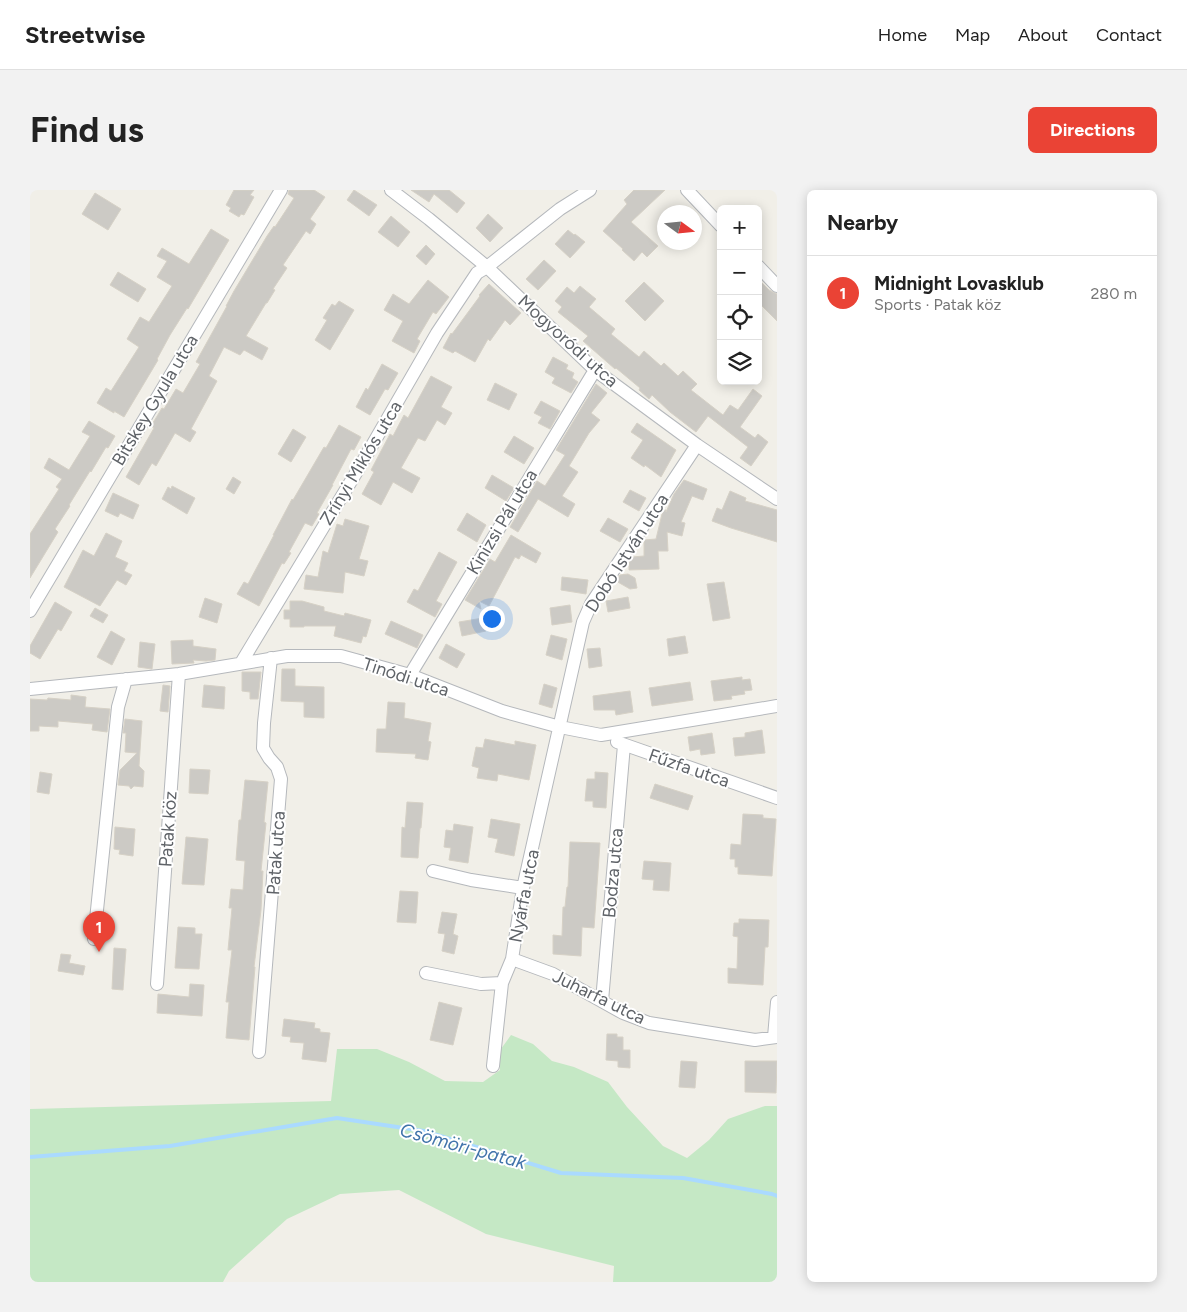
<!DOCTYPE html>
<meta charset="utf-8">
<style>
body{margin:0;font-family:Figtree,sans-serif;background:#f2f2f2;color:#222}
.controls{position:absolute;right:15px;top:15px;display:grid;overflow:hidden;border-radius:8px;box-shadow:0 2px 12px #0003}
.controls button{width:45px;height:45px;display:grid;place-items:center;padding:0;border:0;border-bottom:1px solid #e0e0e0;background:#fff;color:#222;font:25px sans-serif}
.compass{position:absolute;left:627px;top:15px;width:45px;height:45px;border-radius:50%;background:#fff;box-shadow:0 2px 12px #0003;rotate:105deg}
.you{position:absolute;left:461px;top:428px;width:18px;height:18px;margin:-12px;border:4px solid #fff;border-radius:50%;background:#1a73e8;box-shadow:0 0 0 8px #1a73e833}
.badge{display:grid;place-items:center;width:32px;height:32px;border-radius:50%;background:#ea4335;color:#fff;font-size:16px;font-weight:700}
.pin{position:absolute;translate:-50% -41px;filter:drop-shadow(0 1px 2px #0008)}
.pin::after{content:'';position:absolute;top:26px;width:18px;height:15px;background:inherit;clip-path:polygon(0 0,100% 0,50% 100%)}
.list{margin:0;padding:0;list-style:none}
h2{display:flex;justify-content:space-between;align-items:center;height:65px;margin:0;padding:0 20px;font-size:21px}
h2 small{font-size:16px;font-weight:400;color:#767676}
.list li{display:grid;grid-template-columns:32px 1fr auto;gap:15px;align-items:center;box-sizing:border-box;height:75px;padding:0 20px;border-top:1px solid #e0e0e0}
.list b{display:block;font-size:19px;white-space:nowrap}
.list p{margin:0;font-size:16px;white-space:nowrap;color:#767676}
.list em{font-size:16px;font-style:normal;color:#767676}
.icon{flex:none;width:28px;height:28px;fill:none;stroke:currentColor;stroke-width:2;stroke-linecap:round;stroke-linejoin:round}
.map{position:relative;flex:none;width:747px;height:1092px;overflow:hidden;border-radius:8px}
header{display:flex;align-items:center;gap:30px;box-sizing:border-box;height:70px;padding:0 25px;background:#fff;border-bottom:1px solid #e0e0e0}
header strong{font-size:24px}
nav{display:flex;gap:28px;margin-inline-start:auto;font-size:18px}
.intro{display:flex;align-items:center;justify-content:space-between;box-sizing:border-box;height:120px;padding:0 30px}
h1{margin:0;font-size:35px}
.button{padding:12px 22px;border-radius:8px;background:#ea4335;color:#fff;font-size:18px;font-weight:700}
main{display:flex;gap:30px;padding:0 30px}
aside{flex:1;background:#fff;border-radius:8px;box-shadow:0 2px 12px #0003}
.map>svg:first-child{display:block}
</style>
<header>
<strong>Streetwise</strong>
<nav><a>Home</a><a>Map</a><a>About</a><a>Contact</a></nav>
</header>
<div class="intro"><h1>Find us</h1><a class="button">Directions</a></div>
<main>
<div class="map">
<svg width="747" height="1092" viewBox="0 0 747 1092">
<rect width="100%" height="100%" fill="#f1efe8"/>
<!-- green -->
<path fill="#c5e8c5" d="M481,845L503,854L522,871L544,877L578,892L597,917L633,956L657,968L679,950L698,929L735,916H747V1092H583L584,1076L456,1044L369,1000L310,1004L257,1029L199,1081L193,1092H0V919L301,911L307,859H347L379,872L415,891L453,892L470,880L468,863Z"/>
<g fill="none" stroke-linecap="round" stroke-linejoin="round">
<!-- stream -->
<path stroke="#aadaff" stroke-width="4" d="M0,967L140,956L307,928L394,941L531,983L653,988L742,1004L747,1006"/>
</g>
<!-- building -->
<path fill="#cccac5" stroke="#d6d1c6" d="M204,0H224L220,5L224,7L214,25L211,24L209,27L199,21L201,18L196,15Z
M259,0H284L295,7L280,29L286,34L280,44L276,41L253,75L257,78L243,99L245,100L237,113H236L216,146L238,158L232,170L214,160L210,165L194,157L179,186L187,191L161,239L166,242L160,252L145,243L126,276L122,273L109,295L96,287L124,238L121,236L132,218L134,219L146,199L153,203L170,174L166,172L197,116H196L204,101L237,46L244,36L245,37L264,8L258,4Z
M324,0L347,15L339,26L317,10Z
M381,0H419L435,13L427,23L404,4L399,12Z
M604,0H635L601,32L628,56L617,67L612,62L604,71L592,60L593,59L573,41L597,14L594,10Z
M65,3L91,19L78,40L52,24Z
M458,24L473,38L460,52L446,38Z
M361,26L380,42L368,57L348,42Z
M181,39L199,50L158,119L157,118L140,145L127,169L128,170L94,227L84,221V223L67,213L76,198L81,201L109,157L97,149L110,127L119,132L142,96L127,87L137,71L127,66L132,58L159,74Z
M538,40L544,45L545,44L555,52L540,68L525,54Z
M396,55L405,64L396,75L386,66Z
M514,70L526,81L508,100L496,89Z
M88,82L116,99L108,112L80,95Z
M728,89L739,100L747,104V131L728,112Z
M398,90L419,107L406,124L403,122L387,149L390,151L384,163L362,151L373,131L354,120L363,104L379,114Z
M614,92L634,111L615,131L595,111Z
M459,94L491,123L480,135L475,130L460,151L458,149L445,172L425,161L423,163L413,158L421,143L422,144L450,106L449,105Z
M550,96L566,109L559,117L585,139L581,144L609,167L614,161L631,176L634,173L648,186L653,181L667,194L661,200L693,225L700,215L708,220L723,199L732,206L710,237L725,248L728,244L738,252L721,276L710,268L718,257L678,226L666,242L640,222L622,205L619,209L609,200L610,198L586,178L585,179L553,151L558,146L528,122L532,117L525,111L537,97L544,103Z
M309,111L324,120L300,160L285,150L297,130L293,128L302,114L305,116Z
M523,167L538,175L536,179L544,183L542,188L548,192L541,203L522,193L525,188L515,182Z
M352,174L368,183L358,200L355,199L340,225L326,217L336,198L338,200Z
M401,186L422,197L411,217L422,223L415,235L407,230L395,251L388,248L371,278L390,288L382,303L363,292L351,315L332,304L344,282L341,280L360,244L363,246L374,225L378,228Z
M465,193L487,204L479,220L457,210Z
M566,194L577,203L561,223L570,230L559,243L539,276L548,282L532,306L545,314L538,327L508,309L488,342L480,337L507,291L515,296L535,265L526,260Z
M511,211L530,221L520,239L508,233L512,227L504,223Z
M59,231L85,246L78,258L76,257L61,282L60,281L39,315L40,316L25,339L28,342L0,388V344L29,299L26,297L32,289L14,278L19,268L39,280L60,246L52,242Z
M607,233L646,260L631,287L615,275L614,277L601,268L613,250L601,242Z
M309,235L331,247L324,260L321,259L302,295H303L287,323L289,324L282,336L275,333L259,362L261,363L254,374L252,373L229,416L207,404L214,392L218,394L244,345H243L262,309L263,310L294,257L296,258Z
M263,239L276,247L261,272L248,264Z
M484,246L504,258L494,274L474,262Z
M462,285L484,298L476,311L455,298Z
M203,287L211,292L204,304L196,299Z
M654,290L677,299L673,310L662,306L651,332L655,333L652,346L637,342L638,361H628L629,379L599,380V372L602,367L614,366V350L626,349L633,320H636V322L644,304Z
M142,296L165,308L157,324L132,309L138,297L141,299Z
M600,300L616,308L609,321L593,312Z
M700,301L716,308L715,311L747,320V352L701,338L682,331L687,318L692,320Z
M83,303L109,315L103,329L90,323L88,327L75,321Z
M437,323L456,335L447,352L427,340Z
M578,328L598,339L590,352L570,341Z
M315,329L339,336L329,369L338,371L334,386L315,382L313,403L274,399L276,385L288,387L293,361L298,363L307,334L313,336Z
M76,343L92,351L85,367L98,373L94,381L102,385L96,395L87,390L70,416L34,397L53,360L64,366Z
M481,345L511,363L506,373L491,365L489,369L485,367L459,416L449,411L451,419L435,410L460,369L465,372Z
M409,362L427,372L406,411L412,414L405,427L377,412L384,399L388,401Z
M598,384L605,388L607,398L600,399L586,391L590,385Z
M532,387L558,390L556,404L531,400Z
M694,392L700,428L683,431L677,394Z
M598,407L600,418L578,422L576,411Z
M175,408L192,414L187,433L169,427Z
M260,411H272L294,417V421L314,426L315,423L341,430L336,447L333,446L331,453L304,446L306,436H274V437H260V429H254V420H260Z
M25,412L42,422L31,441L28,439L10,469L0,463V456Z
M540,415L542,432L522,435L520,418Z
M65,418L78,425L73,433L60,426Z
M453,428L456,441L432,446L429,432Z
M361,431L393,445L387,458L355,444Z
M81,441L95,449L82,475L67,467Z
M521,445L537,449L532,470L516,465Z
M655,446L658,463L639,466L637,449Z
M163,450V456L186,459L185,470L176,471L163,470L164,473L142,474L141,451Z
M110,452L125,454L122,479L108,477Z
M416,454L435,464L427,478L409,468Z
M570,458L572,476L559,478L557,459Z
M252,479H265V496L294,497V528L274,527V512L251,511Z
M212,482H231L228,509H220V502L212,501Z
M712,487V490L720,489L722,500L714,501L715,504L701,506L702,509L684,511L681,491Z
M660,492L663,510L622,516L619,498Z
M514,494L527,498L522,518L509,514Z
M133,495L140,496L138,522L130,521Z
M174,495L195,497L194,519L172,517Z
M600,501L603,522L586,525L585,520H564L563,506Z
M41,505L56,507L55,517L80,519L77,542L62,540L63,534L28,531V537L9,536V541H0V509L17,510L18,508L41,510Z
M358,512L375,513L374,528L401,533L398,551L401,552L398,570L385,568L386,564L346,562L347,539H356Z
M95,529L112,531L109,576L114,581L113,597L104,596L101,599L99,596L88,595L90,580L107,563L95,562L96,543H93Z
M732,540L735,563L705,566L703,548L715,547V543Z
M682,543L685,563L671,565L670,559L660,561L658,547Z
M455,549L485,555V551L506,555L499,590L468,584L467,591L447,588L449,578L442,576L446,557L453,558Z
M160,579L180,580L178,604L159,603Z
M10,582L22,584L19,604L7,602Z
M565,582L578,583L576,618L563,617V611H555L557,589H565Z
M215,590L238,592L234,632L236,633L231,681H233L231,720L224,777H225L219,850L196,848L199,812H196L202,760H198L202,718H199L201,699L213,700L215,671L206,670L209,630H211Z
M625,594L663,606L658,620L620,608Z
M377,612L393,613L391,638H390L388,668L371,667L372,637L375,638Z
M713,624L733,625V628L746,629L742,686L708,684V677H705V669H700L701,654L711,655Z
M461,629L490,634L484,666L465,662L468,649L458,647Z
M424,634L443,637L438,673L419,670L421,658L414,657L416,640L423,641Z
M85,637L105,639L103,666L89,664L90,660L84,659Z
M156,647L178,649L174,695L152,694Z
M540,652L570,653L564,738L552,737L551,766L523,764V745L532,746L533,717H535L537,697H538Z
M614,671L641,673L639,701L623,700L624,690L612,689Z
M370,701L388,702L386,733L367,732Z
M412,722L427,724L423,744L428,746L424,764L412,761L415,744L408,743Z
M709,729L739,730L738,757H735L733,795L698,793V778L707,779L708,747L703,746L704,733H709Z
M148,737L165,738V744H172L169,779L145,778Z
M84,758L96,759L93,800L82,799Z
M31,764L41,765L39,773L55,776L53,785L28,781Z
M160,794L174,795L172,826L127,823L128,804L159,807Z
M409,812L432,818L423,855L400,850Z
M254,829L285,833L284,838L290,839V842L300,843L296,872L272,869L274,853L260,852L261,847L252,846Z
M577,844H587V847H593V860H600V878L588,877V871L576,870Z
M651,871L667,872L665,898L649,897Z
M715,871H747L746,903L715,902Z"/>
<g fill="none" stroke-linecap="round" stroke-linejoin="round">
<defs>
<path id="minor" d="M361,0L399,29L457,77L565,180L667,255L747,309
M657,0L691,36
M728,76L747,96
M0,421L251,0
M211,473L329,278L407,143L447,83L457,77L530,19L560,0
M380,485L565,180
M0,499L149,484L257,466H311L380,485L472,521L530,537L571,545L747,516
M587,552L747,608
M403,681L441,690L493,698
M64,749L88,517L96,489
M482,769L523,784L593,823L619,833L725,850L747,847
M396,783L451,794L472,793
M127,794L149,484
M572,811L594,555
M744,847L747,812
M229,862L251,589L247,577L239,568L233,558L234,533L241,468
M463,876L472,793L482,769L493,698L553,432L561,414L667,255"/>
</defs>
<!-- minor casing -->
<use href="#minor" stroke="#b5b8bc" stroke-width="14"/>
<!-- minor -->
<use href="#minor" stroke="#fff" stroke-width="12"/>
</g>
<g text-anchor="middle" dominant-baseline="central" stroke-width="4" stroke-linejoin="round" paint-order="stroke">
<!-- street labels -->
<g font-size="18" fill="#5f6368" stroke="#fff">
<text transform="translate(538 151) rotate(42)">Mogyoródi utca</text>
<text transform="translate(125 210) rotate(-59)">Bitskey Gyula utca</text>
<text transform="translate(331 273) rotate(-59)">Zrínyi Miklós utca</text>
<text transform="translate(472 332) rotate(-59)">Kinizsi Pál utca</text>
<text transform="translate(597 363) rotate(-57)">Dobó István utca</text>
<text transform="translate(376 487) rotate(18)">Tinódi utca</text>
<text transform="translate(659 578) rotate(19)">Fűzfa utca</text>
<text transform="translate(138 639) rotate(-86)">Patak köz</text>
<text transform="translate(246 663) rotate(-86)">Patak utca</text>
<text transform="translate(583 683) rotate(-85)">Bodza utca</text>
<text transform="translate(494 706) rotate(-79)">Nyárfa utca</text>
<text transform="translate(569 807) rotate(26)">Juharfa utca</text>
</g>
<!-- water labels -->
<g font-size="19" font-style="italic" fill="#4174aa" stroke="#fff">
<text transform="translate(433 956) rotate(15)">Csömöri-patak</text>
</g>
</g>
</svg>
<div class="controls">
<button>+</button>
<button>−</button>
<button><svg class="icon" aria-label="locate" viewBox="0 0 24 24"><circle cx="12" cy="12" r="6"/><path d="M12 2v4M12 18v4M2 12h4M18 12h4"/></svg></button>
<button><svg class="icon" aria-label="layers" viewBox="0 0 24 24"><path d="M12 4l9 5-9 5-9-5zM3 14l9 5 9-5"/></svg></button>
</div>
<svg class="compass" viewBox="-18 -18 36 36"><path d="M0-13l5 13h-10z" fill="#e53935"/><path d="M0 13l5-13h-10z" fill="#767676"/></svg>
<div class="you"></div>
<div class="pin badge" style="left:69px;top:762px">1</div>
</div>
<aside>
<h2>Nearby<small></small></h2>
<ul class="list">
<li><span class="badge">1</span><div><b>Midnight Lovasklub</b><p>Sports · Patak köz</p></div><em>280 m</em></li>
</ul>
</aside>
</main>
